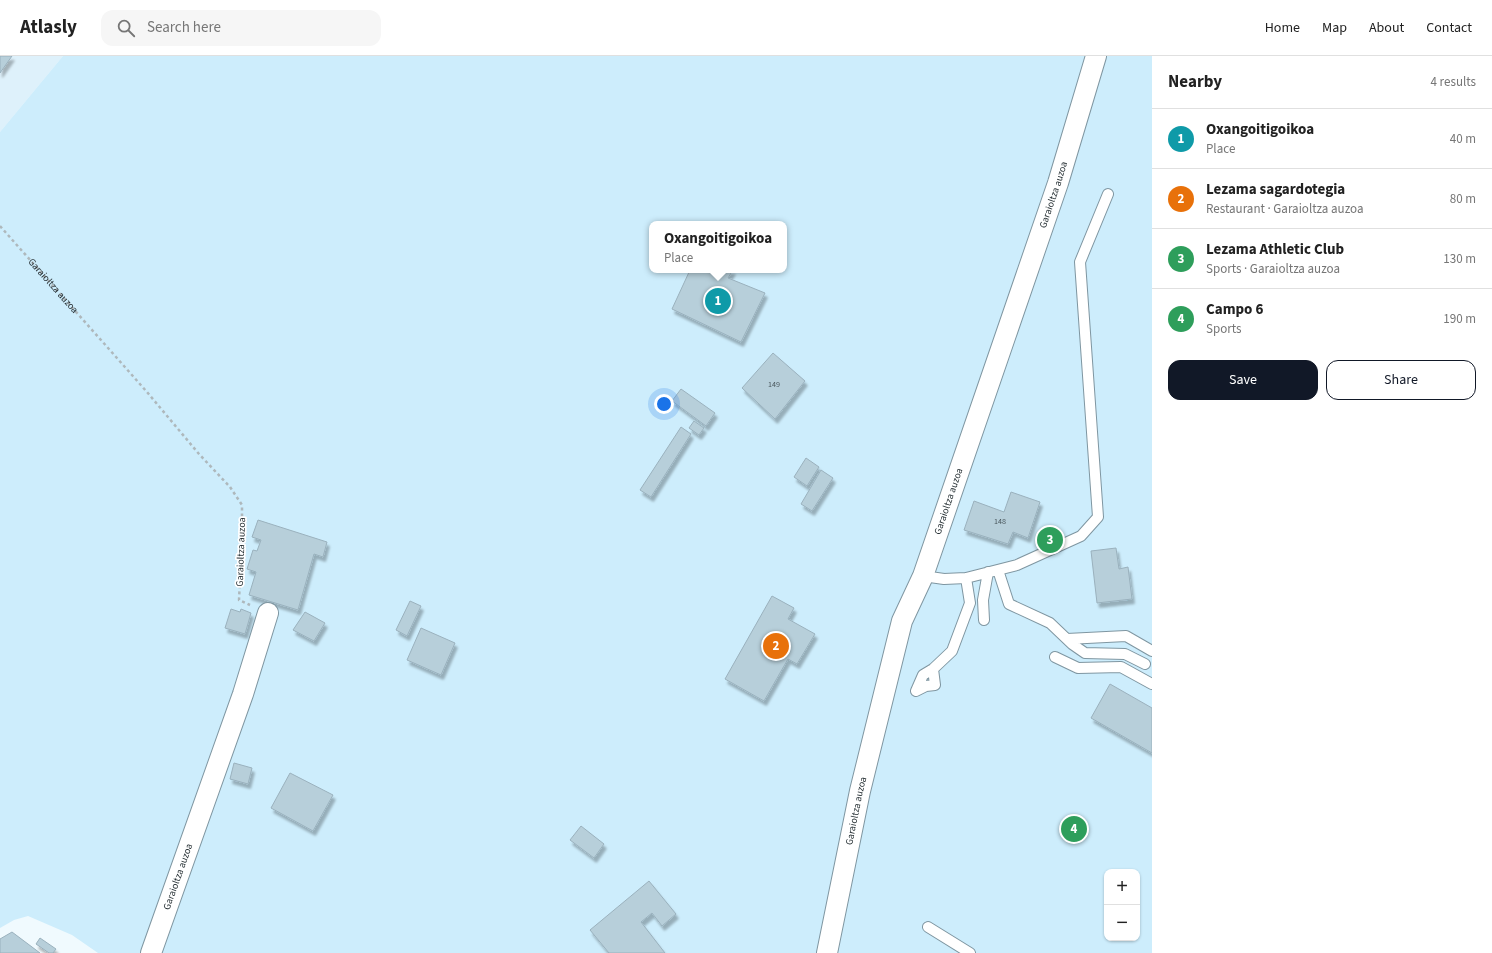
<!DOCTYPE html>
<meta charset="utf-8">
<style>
body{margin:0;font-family:"Source Sans 3",sans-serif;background:#f6f6f6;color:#222}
.controls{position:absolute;right:12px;bottom:12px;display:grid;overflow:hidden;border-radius:8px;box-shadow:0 1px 3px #0004}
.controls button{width:36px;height:36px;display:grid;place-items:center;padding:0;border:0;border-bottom:1px solid #e0e0e0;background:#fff;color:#222;font:20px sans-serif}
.you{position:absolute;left:664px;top:348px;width:14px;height:14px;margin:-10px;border:3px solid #fff;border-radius:50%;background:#1a73e8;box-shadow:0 0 0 6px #1a73e833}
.badge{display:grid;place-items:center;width:26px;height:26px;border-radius:50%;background:#111827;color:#fff;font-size:13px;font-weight:700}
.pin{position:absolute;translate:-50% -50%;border:2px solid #fff;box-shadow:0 1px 4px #0006}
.popup{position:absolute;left:649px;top:165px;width:138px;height:52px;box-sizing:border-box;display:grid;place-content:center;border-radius:8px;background:#fff;filter:drop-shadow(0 1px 3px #0005);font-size:13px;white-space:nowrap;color:#767676}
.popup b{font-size:15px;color:#222}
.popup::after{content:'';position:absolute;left:50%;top:100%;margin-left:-8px;border:8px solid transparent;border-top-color:#fff}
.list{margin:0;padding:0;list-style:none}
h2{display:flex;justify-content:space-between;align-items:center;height:52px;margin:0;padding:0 16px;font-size:17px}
h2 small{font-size:13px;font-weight:400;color:#767676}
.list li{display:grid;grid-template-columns:26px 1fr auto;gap:12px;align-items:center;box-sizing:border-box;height:60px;padding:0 16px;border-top:1px solid #e0e0e0}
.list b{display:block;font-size:15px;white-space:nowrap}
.list p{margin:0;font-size:13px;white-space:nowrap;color:#767676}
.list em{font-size:13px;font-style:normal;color:#767676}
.actions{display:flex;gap:8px;padding:12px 16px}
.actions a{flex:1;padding:9px 0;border:1px solid #111827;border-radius:12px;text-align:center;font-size:14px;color:#111827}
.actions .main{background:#111827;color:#fff}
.icon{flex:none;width:22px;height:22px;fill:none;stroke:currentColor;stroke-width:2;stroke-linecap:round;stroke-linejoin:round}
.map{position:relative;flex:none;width:1152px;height:897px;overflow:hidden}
header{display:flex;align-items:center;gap:24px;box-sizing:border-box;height:56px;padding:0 20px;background:#fff;border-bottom:1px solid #e0e0e0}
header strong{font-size:19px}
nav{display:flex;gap:22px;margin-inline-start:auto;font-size:14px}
.search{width:280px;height:36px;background:#f6f6f6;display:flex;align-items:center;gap:10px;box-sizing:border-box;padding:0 14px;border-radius:12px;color:#767676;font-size:15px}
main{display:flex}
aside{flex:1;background:#fff}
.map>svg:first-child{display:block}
</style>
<header>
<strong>Atlasly</strong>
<div class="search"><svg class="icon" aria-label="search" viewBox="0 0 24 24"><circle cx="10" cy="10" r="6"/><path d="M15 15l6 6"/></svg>Search here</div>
<nav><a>Home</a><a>Map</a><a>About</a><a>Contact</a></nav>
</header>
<main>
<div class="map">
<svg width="1152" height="897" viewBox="0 0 1152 897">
<defs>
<filter id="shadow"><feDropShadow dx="2.5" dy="4.5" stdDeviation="1" flood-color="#0004"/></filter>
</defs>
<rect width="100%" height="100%" fill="#f0fafe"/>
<!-- built -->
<path fill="#def1fb" d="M0,0H63L0,76Z"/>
<!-- green -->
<path fill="#cdedfc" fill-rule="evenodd" d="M63,0H1152V897H98L72,879L28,860L14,864L0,872V76ZM652,168H784V214H652ZM1107,816H1137V882H1107Z"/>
<!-- building -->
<path fill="#b7cfda" stroke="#9ab1bd" filter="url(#shadow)" d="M0,0H12L0,17Z
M690,214H733L728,222L765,237L741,286L672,253Z
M773,297L805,325L775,363L742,332Z
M681,333L715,357L706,370L672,345Z
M694,365L704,372L699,379L689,372Z
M681,371L691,378L651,441L640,434Z
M806,402L819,411L807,430L794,421Z
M821,414L833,422L812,455L801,448Z
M1011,436L1040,446L1028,482L1013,476L1008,488L964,474L974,445L1004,456Z
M258,464L327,486L323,501L314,498L298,554L249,539L256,516L247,513L253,494L257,495L261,484L252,481Z
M1116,492L1119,513L1128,511L1132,543L1097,547L1091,495Z
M772,540L794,552L788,563L815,578L797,608L788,603L764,645L725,623Z
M410,545L421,550L407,580L396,574Z
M231,553L240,556L241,553L251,557L245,578L225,572Z
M305,556L325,567L314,585L293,574Z
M421,572L455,587L441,619L407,604Z
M1110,628L1152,652V697L1091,662Z
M234,707L252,712L248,728L230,723Z
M290,717L333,739L313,775L271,752Z
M581,770L604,788L594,802L570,784Z
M649,825L676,858L662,870L652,857L641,866L665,897H609L590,874Z
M12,876L40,897H0V883Z
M40,882L56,893L53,897H49L36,888Z"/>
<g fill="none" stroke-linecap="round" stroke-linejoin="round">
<defs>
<path id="lane" d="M998,514L1009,548L1050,567L1072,588L1085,597L1125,598L1145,608
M923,520L944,523L966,522L1017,509L1081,480L1098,461L1080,206L1108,138
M984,564L983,544L988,516
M1067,583L1126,580L1152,595
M1055,601L1078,612L1121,611L1152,628
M916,635L923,619L933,613L952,595L970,547L966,522
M916,635L926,630L935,629L933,613
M928,871L970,897"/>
<g id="street">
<path id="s2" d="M151,897L243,638L268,557"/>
<path id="s3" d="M827,897L860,735L902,565L923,520L1058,127L1096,0"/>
</g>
</defs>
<!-- lane casing -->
<use href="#lane" stroke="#7f96a1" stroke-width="12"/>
<!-- street casing -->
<use href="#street" stroke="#7f96a1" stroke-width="22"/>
<!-- path -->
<path stroke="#aeb8bc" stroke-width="2.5" stroke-dasharray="3 3" stroke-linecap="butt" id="s1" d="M0,170L147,336L199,398L230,431L242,449V482L239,544L250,549"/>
<!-- lane -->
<use href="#lane" stroke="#fff" stroke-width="10"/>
<!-- street -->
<use href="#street" stroke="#fff" stroke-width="20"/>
</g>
<g text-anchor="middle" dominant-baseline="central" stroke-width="3.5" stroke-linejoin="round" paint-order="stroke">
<!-- number labels -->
<g font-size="8" fill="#49565c">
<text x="774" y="328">149</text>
<text x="1000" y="465">148</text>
</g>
<!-- street labels -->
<g font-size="10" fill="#242e32" stroke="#fff">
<text stroke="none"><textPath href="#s3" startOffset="793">Garaioltza auzoa</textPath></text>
<text stroke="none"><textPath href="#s1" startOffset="80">Garaioltza auzoa</textPath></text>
<text stroke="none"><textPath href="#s3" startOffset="469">Garaioltza auzoa</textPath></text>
<text transform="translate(241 496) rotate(-88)">Garaioltza auzoa</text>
<text stroke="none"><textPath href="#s3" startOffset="145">Garaioltza auzoa</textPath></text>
<text stroke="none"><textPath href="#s2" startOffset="81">Garaioltza auzoa</textPath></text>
</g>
</g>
</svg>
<div class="controls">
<button>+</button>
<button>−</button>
</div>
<div class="you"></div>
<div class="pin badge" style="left:718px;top:245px;background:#0f9aa8">1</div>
<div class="popup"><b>Oxangoitigoikoa</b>Place</div>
<div class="pin badge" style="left:776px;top:590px;background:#e8710a">2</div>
<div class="pin badge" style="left:1050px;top:484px;background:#2e9e5b">3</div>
<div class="pin badge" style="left:1074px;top:773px;background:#2e9e5b">4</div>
</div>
<aside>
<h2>Nearby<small>4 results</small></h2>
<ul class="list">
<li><span class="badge" style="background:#0f9aa8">1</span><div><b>Oxangoitigoikoa</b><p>Place</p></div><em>40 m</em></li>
<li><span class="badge" style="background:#e8710a">2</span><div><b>Lezama sagardotegia</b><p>Restaurant · Garaioltza auzoa</p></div><em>80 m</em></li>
<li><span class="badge" style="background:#2e9e5b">3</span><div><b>Lezama Athletic Club</b><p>Sports · Garaioltza auzoa</p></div><em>130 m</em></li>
<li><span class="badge" style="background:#2e9e5b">4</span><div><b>Campo 6</b><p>Sports</p></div><em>190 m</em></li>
</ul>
<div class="actions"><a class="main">Save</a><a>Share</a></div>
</aside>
</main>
